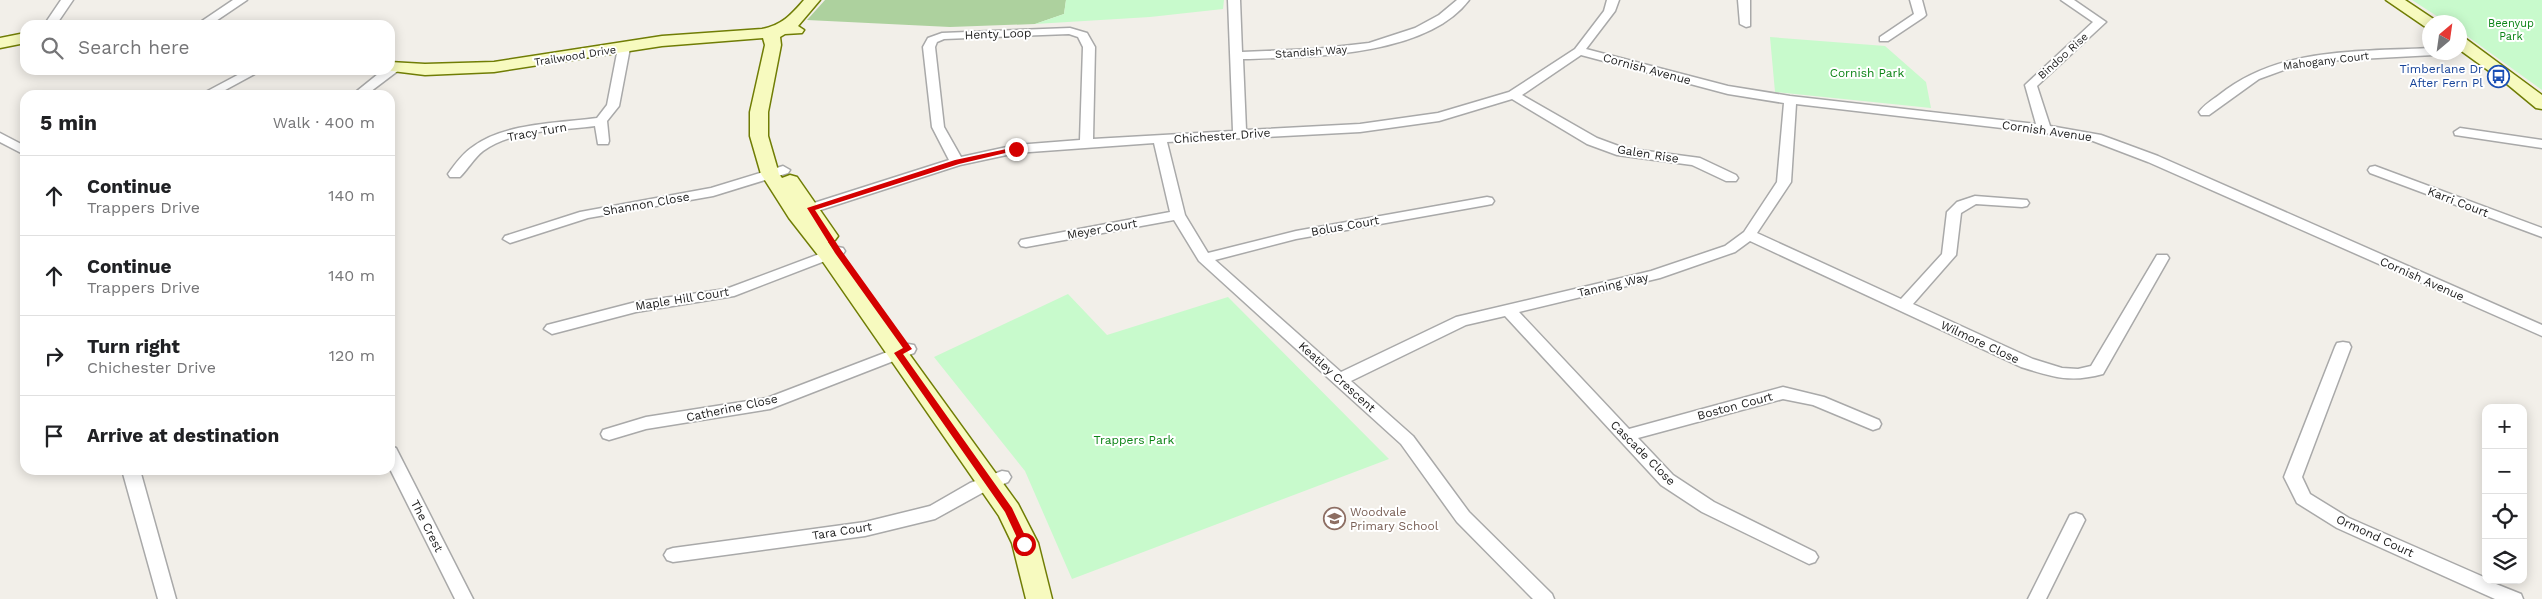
<!DOCTYPE html>
<meta charset="utf-8">
<style>
body{margin:0;font-family:"Work Sans",sans-serif;background:#f2f2f2;color:#202124}
.controls{position:absolute;right:15px;bottom:15px;display:grid;overflow:hidden;border-radius:10px;box-shadow:0 2px 12px #0003}
.controls button{width:45px;height:45px;display:grid;place-items:center;padding:0;border:0;border-bottom:1px solid #e0e0e0;background:#fff;color:#202124;font:25px sans-serif}
.compass{position:absolute;left:2422px;top:15px;width:45px;height:45px;border-radius:50%;background:#fff;box-shadow:0 2px 12px #0003;rotate:29deg}
.stop{position:absolute;width:15px;height:15px;margin:-11px;border:4px solid #d40000;border-radius:50%;background:#fff}
.stop.end{background:#d40000;border-color:#fff;box-shadow:0 1px 5px #0008}
.list{margin:0;padding:0;list-style:none}
h2{display:flex;justify-content:space-between;align-items:center;height:65px;margin:0;padding:0 20px;font-size:21px}
h2 small{font-size:16px;font-weight:400;color:#757577}
.list li{display:grid;grid-template-columns:32px 1fr auto;gap:15px;align-items:center;box-sizing:border-box;height:80px;padding:0 20px;border-top:1px solid #e0e0e0}
.list b{display:block;font-size:19px;white-space:nowrap}
.list p{margin:0;font-size:16px;white-space:nowrap;color:#757577}
.list em{font-size:16px;font-style:normal;color:#757577}
.icon{flex:none;width:28px;height:28px;fill:none;stroke:currentColor;stroke-width:2;stroke-linecap:round;stroke-linejoin:round}
.map{position:relative;flex:none;width:2542px;height:599px;overflow:hidden}
.search{position:absolute;background:#fff;box-shadow:0 2px 12px #0003;left:20px;top:20px;width:375px;height:55px;display:flex;align-items:center;gap:12px;box-sizing:border-box;padding:0 18px;border-radius:15px;color:#757577;font-size:19px}
.panel{position:absolute;background:#fff;box-shadow:0 2px 12px #0003;left:20px;top:90px;width:375px;height:385px;border-radius:15px}
.map>svg:first-child{display:block}
</style>
<div class="map">
<svg width="2542" height="599" viewBox="0 0 2542 599">
<rect width="100%" height="100%" fill="#f2efe9"/>
<!-- forest -->
<path fill="#add19e" d="M825,0H1066L1064,14L1035,24L950,27L807,20Z"/>
<!-- park -->
<path fill="#c8facc" d="M1066,0H1224L1223,9L1150,17L1035,24L1064,14Z
M2412,0H2542V90L2460,31V22H2446Z
M1770,37L1885,46L1926,82L1931,108L1775,92Z
M1068,294L1107,335L1228,297L1389,459L1072,579L1025,471L934,357Z"/>
<g fill="none" stroke-linecap="round" stroke-linejoin="round">
<defs>
<path id="street" d="M61,0H73L56,25H44Z
M233,0H247L210,25H196Z
M1228,0H1240L1242,52L1316,49L1369,43L1415,28L1439,15L1457,0H1469C1426,57 1307,57 1243,59L1246,130L1360,124L1438,113L1509,92L1575,49L1604,11L1607,0H1619L1615,11L1586,49L1728,86L1790,96L2036,124L2025,85L2093,22L2061,0H2074L2106,22L2037,86L2050,126L2101,135L2158,156L2542,325V336L2148,162L2093,141L2044,133L1796,104L1791,182L1757,233L1901,299L1942,254L1947,212L1957,202L1975,196L2027,200L2029,203L2027,206L2022,207L1976,204L1961,213L1956,255L1913,304L2033,359L2062,368L2078,369L2091,366L2157,255H2167L2169,258L2103,374C2070,383 2053,377 2021,367L1750,241L1735,252L1660,278L1519,312L1629,429L1783,387L1824,397L1879,420L1881,424L1879,428L1873,430L1813,405L1783,399L1638,438L1673,475L1714,502L1815,552L1818,557L1815,562L1809,564L1702,512L1661,485L1505,316L1466,325L1351,381L1413,436L1469,512L1552,594L1554,599H1533L1457,522L1401,444L1199,261L1174,220L1026,247L1021,246L1019,243L1021,240L1026,239L1170,212L1154,143L1016,153L960,165L805,215H795L793,212L795,209L949,160L932,127L923,47L928,38L942,33L1070,28L1087,33L1095,47L1093,139L1233,131ZM1069,34L1078,37L1083,47L1080,140L1016,145L961,157L944,127L935,47L937,42L944,39ZM1581,55L1728,94L1784,103L1777,182L1744,232L1725,246L1651,271L1456,317L1341,372L1215,260L1296,239L1487,205L1492,204L1494,201L1492,198L1487,197L1296,231L1208,253L1185,215L1167,142L1360,132L1439,121L1512,99L1587,144L1617,155L1692,165L1726,181H1736L1738,178L1736,175L1700,158L1624,148L1597,138L1522,95Z
M1738,0H1750V26L1746,27L1740,24Z
M1910,0H1922L1926,15L1924,17L1888,41H1880V37L1914,14Z
M624,44L630,48L619,106L607,121L609,141L608,144H598L595,126C560,131 513,129 483,151C474,158 468,169 460,177H450L448,174C455,164 464,152 474,146C505,123 560,123 597,118L607,105L618,48Z
M2430,48V52H2436L2434,55L2340,60L2295,66L2259,79L2209,115H2201L2199,112C2204,105 2212,100 2219,95C2279,47 2357,52 2430,48Z
M395,63L399,64V70L366,95H352L383,70H390V65Z
M247,70H262L216,95H200Z
M2460,128L2542,140V148L2455,135L2454,132Z
M0,133L25,146V155L0,142Z
M783,166L790,170L788,173L713,196L588,218L510,243L503,239L505,236L580,212L711,188Z
M2375,166L2542,228V237L2370,173L2368,170L2370,167Z
M838,247L843,248L845,251L843,254L734,296L636,312L552,334L544,329L547,325L636,302L726,289Z
M2343,342L2349,343L2351,347L2302,477L2310,494L2349,518L2486,578V580L2521,594L2523,599H2495L2337,528L2297,503L2284,477L2335,347L2337,343Z
M908,344L914,345L916,349L914,353L770,409L646,429L609,440L603,438L601,434L603,430L646,417L767,398Z
M390,446L396,448L398,452L473,599H455L390,469Z
M122,470H140L176,599H158Z
M1002,471L1008,472L1011,477L1008,482L982,493L935,519L865,536L673,562L667,560L664,555L667,550L673,548L865,522L930,506L970,483Z
M2076,513L2082,515L2085,520L2046,599H2028L2070,515Z"/>
<path id="secondary" d="M804,0H820L798,26L804,30L802,33L785,34L780,37L781,45L768,112V136L779,174L782,178L790,175L797,177L838,236L835,240L828,242L1018,504L1038,543L1052,599H1026L1012,543L999,516L821,259L789,218L761,174L750,136V112L765,45L763,38L662,46L494,72L425,75L384,70H390V62L425,64L494,62L662,36L762,29C782,25 791,15 804,0Z
M2386,0H2405L2438,22H2430V28L2424,26Z
M25,33V43L0,48V38Z
M2460,38L2466,39L2542,95V109L2536,108L2507,84L2460,50Z"/>
</defs>
<!-- street casing -->
<use href="#street" stroke="#a9a9a9" stroke-width="3"/>
<!-- secondary casing -->
<use href="#secondary" stroke="#707d05" stroke-width="3"/>
<!-- street -->
<use href="#street" fill="#fff" fill-rule="evenodd"/>
<!-- secondary -->
<use href="#secondary" fill="#f7fabf" fill-rule="evenodd"/>
</g>
<!-- route -->
<path fill="#d40000" d="M1016,147L1018,150L959,164L815,210L841,250L912,349L903,354L1012,508L1029,544L1024,547L1021,546L1005,512L894,353L903,348L835,253L807,208L955,160Z"/>
<!-- icons -->
<defs>
<symbol id="bus-ring" viewBox="-11 -11 22 22"><circle r="9.5" fill="#fff" stroke="#1a4fb4" stroke-width="1.5"/><path d="M-5-6H5V4H4V6H2V4H-2V6H-4V4H-5ZM-3.5-4V0h7V-4ZM-3.5 1.2v1.5H-2V1.2ZM2 1.2v1.5H3.5V1.2Z" fill="#1a4fb4"/></symbol>
<symbol id="school-ring" viewBox="-11 -11 22 22"><circle r="9.5" fill="#fff" stroke="#8d6e63" stroke-width="1.5"/><path d="M0-5L7-2L0 1L-7-2ZM-4 1L0 2.5L4 1V4Q0 6-4 4Z" fill="#8d6e63"/></symbol>
</defs>
<g fill-rule="evenodd">
<use href="#bus-ring" x="2486" y="64" width="25" height="25"/>
<use href="#school-ring" x="1322" y="506" width="25" height="25"/>
</g>
<g text-anchor="middle" dominant-baseline="central" stroke-width="4" stroke-linejoin="round" paint-order="stroke">
<!-- far-park labels -->
<g font-size="11" fill="#0c8416" stroke="#fff">
<text x="2511" y="23">Beenyup<tspan x="2511" dy="13">Park</tspan></text>
</g>
<!-- far-street labels -->
<g font-size="11" fill="#222" stroke="#fff">
<text transform="translate(1311 52) rotate(-4)">Standish Way</text>
<text transform="translate(575 56) rotate(-9)">Trailwood Drive</text>
<text transform="translate(2063 56) rotate(-42)">Bindoo Rise</text>
<text transform="translate(2326 61) rotate(-7)">Mahogany Court</text>
</g>
<!-- street labels -->
<g font-size="12" fill="#222" stroke="#fff">
<text transform="translate(998 34) rotate(-2)">Henty Loop</text>
<text transform="translate(1647 69) rotate(15)">Cornish Avenue</text>
<text transform="translate(2047 131) rotate(8)">Cornish Avenue</text>
<text transform="translate(537 132) rotate(-10)">Tracy Turn</text>
<text transform="translate(1222 136) rotate(-4)">Chichester Drive</text>
<text transform="translate(1648 154) rotate(9)">Galen Rise</text>
<text transform="translate(2458 202) rotate(21)">Karri Court</text>
<text transform="translate(646 204) rotate(-10)">Shannon Close</text>
<text transform="translate(1345 226) rotate(-10)">Bolus Court</text>
<text transform="translate(1102 229) rotate(-10)">Meyer Court</text>
<text transform="translate(2422 279) rotate(24)">Cornish Avenue</text>
<text transform="translate(1613 285) rotate(-13)">Tanning Way</text>
<text transform="translate(682 299) rotate(-9)">Maple Hill Court</text>
<text transform="translate(1980 342) rotate(25)">Wilmore Close</text>
<text transform="translate(1337 377) rotate(42)">Keatley Crescent</text>
<text transform="translate(1735 406) rotate(-15)">Boston Court</text>
<text transform="translate(732 408) rotate(-12)">Catherine Close</text>
<text transform="translate(1643 453) rotate(45)">Cascade Close</text>
<text transform="translate(427 526) rotate(63)">The Crest</text>
<text transform="translate(842 531) rotate(-9)">Tara Court</text>
<text transform="translate(2375 536) rotate(25)">Ormond Court</text>
</g>
<!-- transit labels -->
<g font-size="12" fill="#164399" stroke="#fff" text-anchor="end">
<text x="2483" y="69">Timberlane Dr<tspan x="2483" dy="14">After Fern Pl</tspan></text>
</g>
<!-- park labels -->
<g font-size="12" fill="#0c8416" stroke="#fff">
<text x="1867" y="73">Cornish Park</text>
<text x="1134" y="440">Trappers Park</text>
</g>
<!-- education labels -->
<g font-size="12" fill="#785e54" stroke="#fff" text-anchor="start">
<text x="1350" y="512">Woodvale<tspan x="1350" dy="14">Primary School</tspan></text>
</g>
</g>
</svg>
<div class="controls">
<button>+</button>
<button>−</button>
<button><svg class="icon" aria-label="locate" viewBox="0 0 24 24"><circle cx="12" cy="12" r="6"/><path d="M12 2v4M12 18v4M2 12h4M18 12h4"/></svg></button>
<button><svg class="icon" aria-label="layers" viewBox="0 0 24 24"><path d="M12 4l9 5-9 5-9-5zM3 14l9 5 9-5"/></svg></button>
</div>
<svg class="compass" viewBox="-18 -18 36 36"><path d="M0-13l5 13h-10z" fill="#e53935"/><path d="M0 13l5-13h-10z" fill="#757577"/></svg>
<div class="stop" style="left:1024px;top:544px"></div>
<div class="stop end" style="left:1016px;top:149px"></div>
<div class="search"><svg class="icon" aria-label="search" viewBox="0 0 24 24"><circle cx="10" cy="10" r="6"/><path d="M15 15l6 6"/></svg>Search here</div>
<section class="panel">
<h2>5 min<small>Walk · 400 m</small></h2>
<ul class="list">
<li><svg class="icon" aria-label="ahead" viewBox="0 0 24 24"><path d="M12 20V5M6 11l6-6 6 6"/></svg><div><b>Continue</b><p>Trappers Drive</p></div><em>140 m</em></li>
<li><svg class="icon" aria-label="ahead" viewBox="0 0 24 24"><path d="M12 20V5M6 11l6-6 6 6"/></svg><div><b>Continue</b><p>Trappers Drive</p></div><em>140 m</em></li>
<li><svg class="icon" aria-label="right" viewBox="0 0 24 24"><path d="M7 20v-9h11M14 6l5 5-5 5"/></svg><div><b>Turn right</b><p>Chichester Drive</p></div><em>120 m</em></li>
<li><svg class="icon" aria-label="arrive" viewBox="0 0 24 24"><path d="M6 21V4h12l-3 4 3 4H6"/></svg><div><b>Arrive at destination</b></div></li>
</ul>
</section>
</div>
